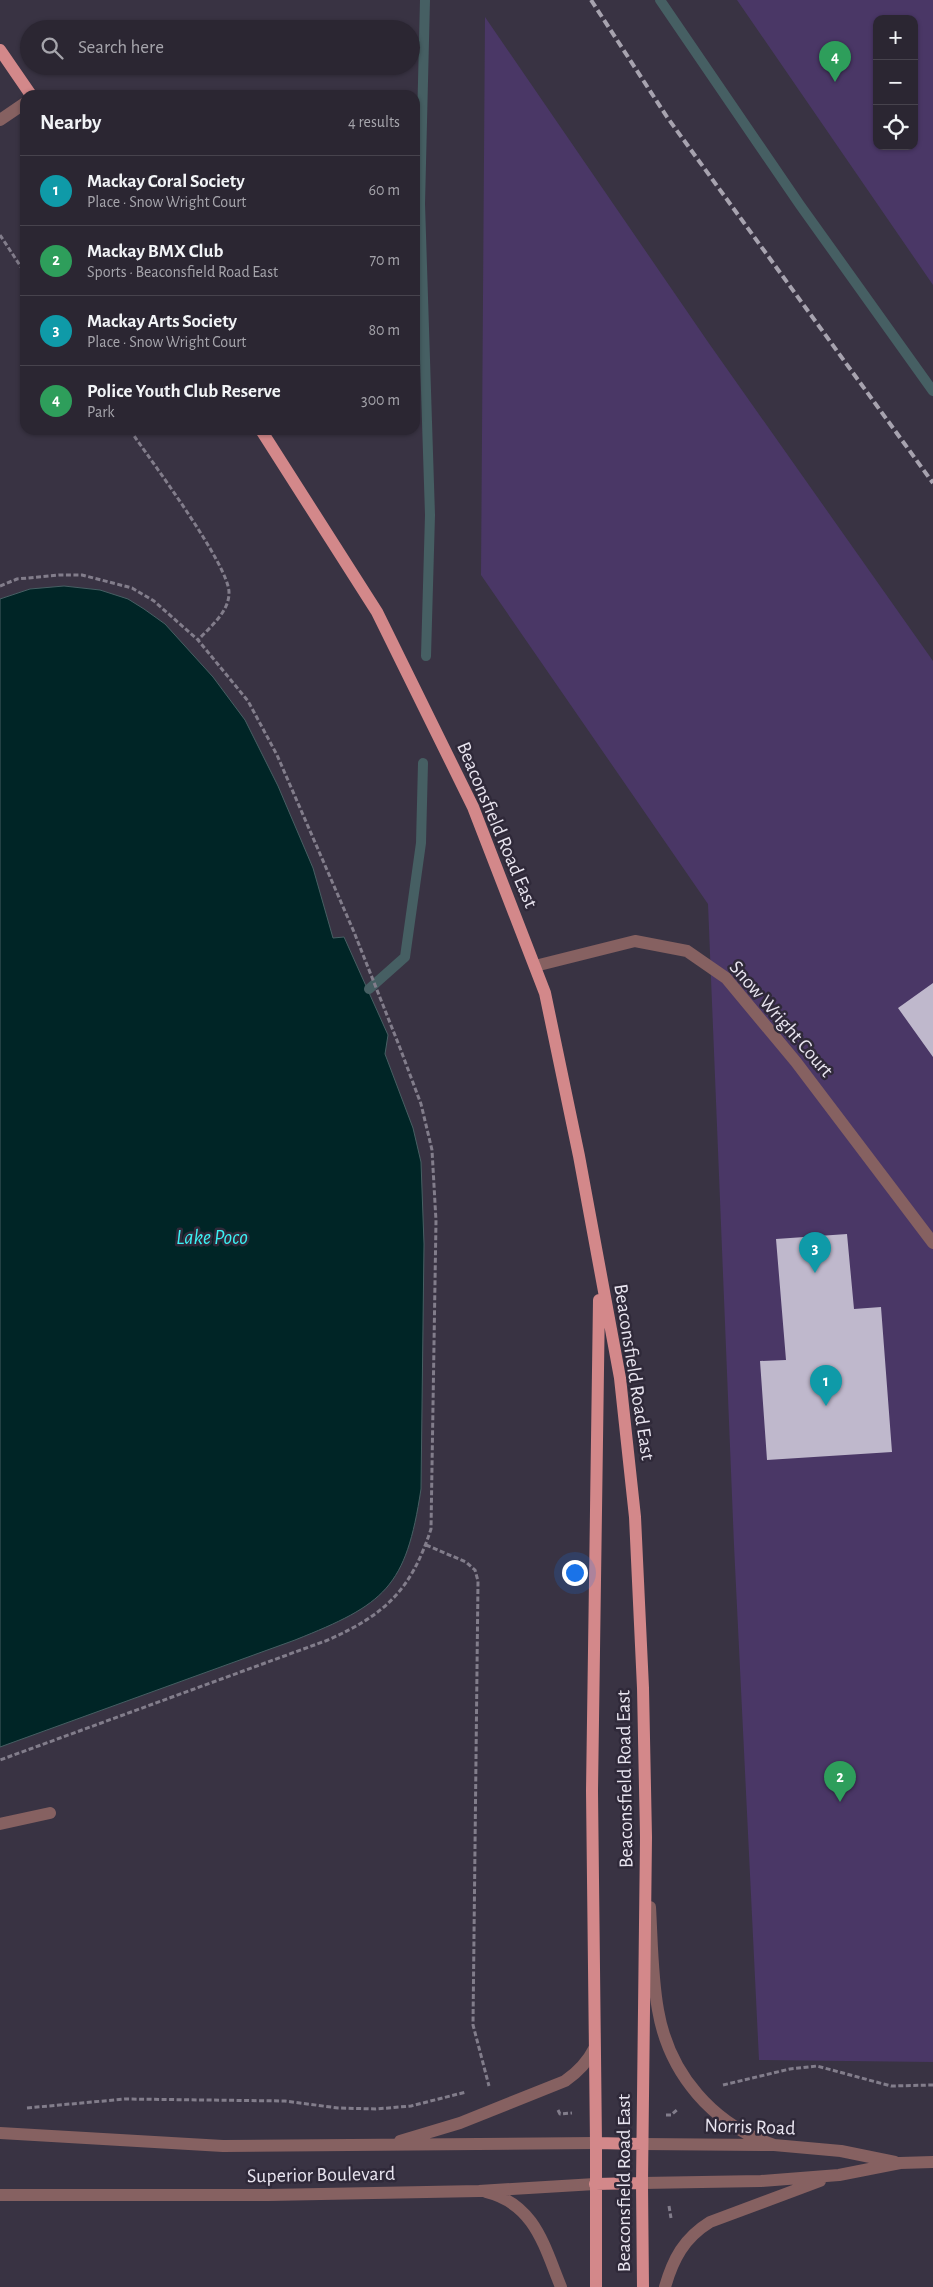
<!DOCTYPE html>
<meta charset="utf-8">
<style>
body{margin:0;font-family:"Alegreya Sans",sans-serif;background:#37323e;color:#f1f3f6}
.controls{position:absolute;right:15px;top:15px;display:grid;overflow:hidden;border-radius:10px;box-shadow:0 1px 4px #0004}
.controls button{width:45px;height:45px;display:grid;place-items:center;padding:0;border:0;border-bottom:1px solid #47434d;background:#2b2632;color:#f1f3f6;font:25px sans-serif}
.you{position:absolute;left:574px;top:1572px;width:18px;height:18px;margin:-12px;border:4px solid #fff;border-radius:50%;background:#1a73e8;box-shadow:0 0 0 8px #1a73e833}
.badge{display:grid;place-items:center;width:32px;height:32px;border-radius:50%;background:#8abfa5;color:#fff;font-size:16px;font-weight:700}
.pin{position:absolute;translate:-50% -41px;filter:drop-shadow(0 1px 2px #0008)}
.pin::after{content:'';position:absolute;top:26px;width:18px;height:15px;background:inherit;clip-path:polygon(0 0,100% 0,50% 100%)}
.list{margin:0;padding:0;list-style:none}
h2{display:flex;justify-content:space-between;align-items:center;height:65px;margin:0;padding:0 20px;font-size:21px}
h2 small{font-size:16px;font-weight:400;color:#a6a5ac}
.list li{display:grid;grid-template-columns:32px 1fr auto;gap:15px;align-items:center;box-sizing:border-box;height:70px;padding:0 20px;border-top:1px solid #47434d}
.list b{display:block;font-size:19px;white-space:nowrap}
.list p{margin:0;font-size:16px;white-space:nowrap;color:#a6a5ac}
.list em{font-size:16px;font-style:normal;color:#a6a5ac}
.icon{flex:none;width:28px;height:28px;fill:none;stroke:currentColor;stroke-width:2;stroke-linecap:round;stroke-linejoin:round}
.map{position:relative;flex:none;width:933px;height:2287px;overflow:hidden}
.search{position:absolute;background:#2b2632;box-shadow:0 1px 4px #0004;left:20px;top:20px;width:400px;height:55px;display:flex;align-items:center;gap:12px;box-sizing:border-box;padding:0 18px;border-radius:28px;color:#a6a5ac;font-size:19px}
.panel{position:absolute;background:#2b2632;box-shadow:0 1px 4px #0004;left:20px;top:90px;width:400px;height:345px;border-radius:15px}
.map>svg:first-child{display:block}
</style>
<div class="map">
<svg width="933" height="2287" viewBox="0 0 933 2287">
<rect width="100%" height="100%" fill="#393343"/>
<!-- green -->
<path fill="#4a3766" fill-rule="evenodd" d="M737,0H933V285ZM877,19H914V146H877Z
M485,17L708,342L933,661V2062L759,2060L734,1545L708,904L481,575Z"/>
<!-- water -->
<path fill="#002526" stroke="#465f63" d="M64,586L100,590L128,599L144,609L165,624L213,677L245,720L278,786L313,868L333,938L344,937L388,1035L385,1054L413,1128L421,1162L424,1244L421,1489C406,1588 385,1604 295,1640L0,1747V599L30,589Z"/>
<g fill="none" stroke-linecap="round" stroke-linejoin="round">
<!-- stream -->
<path stroke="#465f63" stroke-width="10" d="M425,0L420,204L430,515L426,656
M660,0L800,205L933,391
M369,989L405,957L421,843L423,763"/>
</g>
<!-- building -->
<path fill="#bfb8cc" d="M933,983V1057L898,1008Z
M847,1234L854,1309L881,1307L892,1452L767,1460L760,1361L786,1360L776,1239Z"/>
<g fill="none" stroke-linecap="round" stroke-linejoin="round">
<!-- path -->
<path stroke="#827d8b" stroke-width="3" stroke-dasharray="5 2.5" stroke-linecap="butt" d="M0,235L25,273
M130,430C149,458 230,566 229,593C229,612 210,627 198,640
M0,586L17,579L59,575H82L132,588L154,601L198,640L248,701L277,755L354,932L400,1048L421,1104L432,1150L436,1221L431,1529C411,1590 386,1614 328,1640L0,1760
M426,1545L466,1562L475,1570L478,1581L473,2025L489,2086
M723,2085L790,2069L817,2066L891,2086L933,2085
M27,2108L125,2099L285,2101L338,2108L376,2109L411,2106L466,2092
M558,2110L560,2114L572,2113
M666,2115H671L678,2109
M669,2206L671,2218"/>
<!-- minor -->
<path stroke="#866161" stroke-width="12" d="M0,120L25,103
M535,966L635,941L687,951L726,978L796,1062L933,1243
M0,1824L50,1813
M650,1907C652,1941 652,1977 658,2010C669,2074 713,2125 774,2145
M0,2133L223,2146L596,2143
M400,2141L460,2123L565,2081C578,2072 587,2063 594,2049
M642,2144L774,2145L841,2151L895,2162
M642,2183L761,2181L839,2175L900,2163L933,2162
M486,2192C535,2204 544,2246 561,2287
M0,2195H269L479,2191L595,2184
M665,2287C673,2259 684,2238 710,2222L820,2181"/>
<!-- major -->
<path stroke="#d3888a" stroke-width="12" d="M0,50L31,95
M261,430L377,612L473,807L545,993L579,1156L620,1378L635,1517L643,1688L646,1837L642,2183L643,2287
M596,2143L642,2144
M595,2184L642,2183
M596,2287V2143L592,1791L599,1300"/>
<!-- rail -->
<path stroke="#a7a3af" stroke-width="4" stroke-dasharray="8 4" stroke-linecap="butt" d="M591,0L667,117L933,483"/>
</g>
<g text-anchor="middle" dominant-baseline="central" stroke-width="5" stroke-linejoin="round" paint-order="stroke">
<!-- street labels -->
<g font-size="20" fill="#e9e5f0" stroke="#2f2939">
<text transform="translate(497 825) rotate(67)">Beaconsfield Road East</text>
<text transform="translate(781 1019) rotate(49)">Snow Wright Court</text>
<text transform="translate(634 1372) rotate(81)">Beaconsfield Road East</text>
<text transform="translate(625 1779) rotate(-91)">Beaconsfield Road East</text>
<text transform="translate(750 2127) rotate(2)">Norris Road</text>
<text transform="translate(321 2175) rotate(-1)">Superior Boulevard</text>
<text transform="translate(624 2183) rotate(-90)">Beaconsfield Road East</text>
</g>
<!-- water labels -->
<g font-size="21" font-style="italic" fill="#3bf1f4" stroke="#2f2939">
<text x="212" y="1237">Lake Poco</text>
</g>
</g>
</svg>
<div class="controls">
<button>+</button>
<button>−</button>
<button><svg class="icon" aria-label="locate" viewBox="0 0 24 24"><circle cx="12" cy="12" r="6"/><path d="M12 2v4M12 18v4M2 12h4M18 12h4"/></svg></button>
</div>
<div class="you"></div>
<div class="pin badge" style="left:826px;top:1406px;background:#0f9aa8">1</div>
<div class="pin badge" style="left:840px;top:1802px;background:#2e9e5b">2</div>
<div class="pin badge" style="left:815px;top:1273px;background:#0f9aa8">3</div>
<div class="pin badge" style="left:835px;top:82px;background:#2e9e5b">4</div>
<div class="search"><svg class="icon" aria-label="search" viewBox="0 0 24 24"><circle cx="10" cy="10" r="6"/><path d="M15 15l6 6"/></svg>Search here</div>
<section class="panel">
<h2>Nearby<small>4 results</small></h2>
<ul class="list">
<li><span class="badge" style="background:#0f9aa8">1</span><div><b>Mackay Coral Society</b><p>Place · Snow Wright Court</p></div><em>60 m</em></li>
<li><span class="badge" style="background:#2e9e5b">2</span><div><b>Mackay BMX Club</b><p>Sports · Beaconsfield Road East</p></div><em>70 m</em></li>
<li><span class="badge" style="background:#0f9aa8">3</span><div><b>Mackay Arts Society</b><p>Place · Snow Wright Court</p></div><em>80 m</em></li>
<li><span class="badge" style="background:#2e9e5b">4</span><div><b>Police Youth Club Reserve</b><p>Park</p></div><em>300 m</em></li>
</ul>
</section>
</div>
